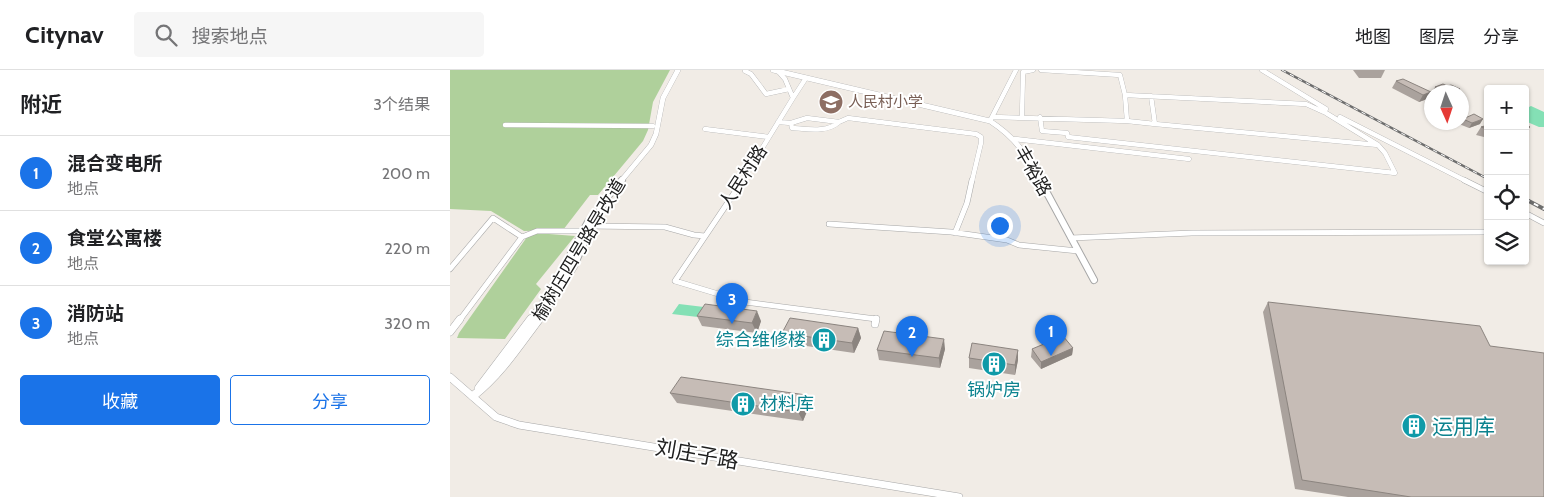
<!DOCTYPE html>
<html lang="zh">
<meta charset="utf-8">
<style>
body{margin:0;font-family:Cabin,"Noto Sans SC",sans-serif;background:#f6f6f6;color:#202124}
.controls{position:absolute;right:15px;top:15px;display:grid;overflow:hidden;border-radius:5px;box-shadow:0 1px 4px #0004}
.controls button{width:45px;height:45px;display:grid;place-items:center;padding:0;border:0;border-bottom:1px solid #e0e0e0;background:#fff;color:#202124;font:25px sans-serif}
.compass{position:absolute;left:974px;top:15px;width:45px;height:45px;border-radius:50%;background:#fff;box-shadow:0 1px 4px #0004;rotate:177deg}
.you{position:absolute;left:549px;top:155px;width:18px;height:18px;margin:-12px;border:4px solid #fff;border-radius:50%;background:#1a73e8;box-shadow:0 0 0 8px #1a73e833}
.badge{display:grid;place-items:center;width:32px;height:32px;border-radius:50%;background:#1a73e8;color:#fff;font-size:16px;font-weight:700}
.pin{position:absolute;translate:-50% -41px;filter:drop-shadow(0 1px 2px #0008)}
.pin::after{content:'';position:absolute;top:26px;width:18px;height:15px;background:inherit;clip-path:polygon(0 0,100% 0,50% 100%)}
.list{margin:0;padding:0;list-style:none}
h2{display:flex;justify-content:space-between;align-items:center;height:65px;margin:0;padding:0 20px;font-size:21px}
h2 small{font-size:16px;font-weight:400;color:#757577}
.list li{display:grid;grid-template-columns:32px 1fr auto;gap:15px;align-items:center;box-sizing:border-box;height:75px;padding:0 20px;border-top:1px solid #e0e0e0}
.list b{display:block;font-size:19px;white-space:nowrap}
.list p{margin:0;font-size:16px;white-space:nowrap;color:#757577}
.list em{font-size:16px;font-style:normal;color:#757577}
.actions{display:flex;gap:10px;padding:15px 20px}
.actions a{flex:1;padding:11px 0;border:1px solid #1a73e8;border-radius:5px;text-align:center;font-size:18px;color:#1a73e8}
.actions .main{background:#1a73e8;color:#fff}
.icon{flex:none;width:28px;height:28px;fill:none;stroke:currentColor;stroke-width:2;stroke-linecap:round;stroke-linejoin:round}
.map{position:relative;flex:none;width:1094px;height:427px;overflow:hidden}
header{display:flex;align-items:center;gap:30px;box-sizing:border-box;height:70px;padding:0 25px;background:#fff;border-bottom:1px solid #e0e0e0}
header strong{font-size:24px}
nav{display:flex;gap:28px;margin-inline-start:auto;font-size:18px}
.search{width:350px;height:45px;background:#f6f6f6;display:flex;align-items:center;gap:12px;box-sizing:border-box;padding:0 18px;border-radius:5px;color:#757577;font-size:19px}
main{display:flex}
aside{flex:1;background:#fff}
.map>svg:first-child{display:block}
</style>
<header>
<strong>Citynav</strong>
<div class="search"><svg class="icon" aria-label="search" viewBox="0 0 24 24"><circle cx="10" cy="10" r="6"/><path d="M15 15l6 6"/></svg>搜索地点</div>
<nav><a>地图</a><a>图层</a><a>分享</a></nav>
</header>
<main>
<aside>
<h2>附近<small>3个结果</small></h2>
<ul class="list">
<li><span class="badge">1</span><div><b>混合变电所</b><p>地点</p></div><em>200 m</em></li>
<li><span class="badge">2</span><div><b>食堂公寓楼</b><p>地点</p></div><em>220 m</em></li>
<li><span class="badge">3</span><div><b>消防站</b><p>地点</p></div><em>320 m</em></li>
</ul>
<div class="actions"><a class="main">收藏</a><a>分享</a></div>
</aside>
<div class="map">
<svg width="1094" height="427" viewBox="0 0 1094 427">
<rect width="100%" height="100%" fill="#f1ece6"/>
<!-- forest -->
<path fill="#afd09b" d="M0,0H220L203,32L198,60L193,71L148,125H140L113,160L74,161L41,141L0,139Z
M86,163L125,166L86,214L91,219L55,269L7,268L9,263L77,167Z"/>
<!-- pitch -->
<path fill="#84e0b5" d="M1081,36L1094,42V57H1089L1075,51V39Z
M229,234L254,237L248,247L222,244Z"/>
<g fill="none" stroke-linecap="round" stroke-linejoin="round">
<defs>
<path id="minor-far2" d="M812,0L876,39
M295,1L301,4L316,24L339,19
M675,25L856,34L876,43L928,75L705,54
M343,28L356,8
M542,47L677,51L675,25L670,5L591,0
M572,47L573,2L583,0
M590,47L592,61L617,63L618,67L945,103L935,83L928,75
M890,47L1016,111
M541,49L566,0
M677,51L705,54L701,26
M328,52L341,53L357,48L389,52L398,48L526,64L531,67V73L522,111
M341,53L342,58C357,59 377,63 389,52
M55,55L203,56
M255,59L319,67
M565,69L739,89
M292,111L343,28L335,9L328,1"/>
<path id="minor-far1" d="M293,110L225,211L295,232L426,249V251
M1014,110L1038,122
M1075,143L1094,153
M379,154L501,162L557,170L569,175L628,181
M139,156L215,157L244,165L255,166
M505,163L517,133L522,110
M621,168L742,163L1038,162
M0,199L43,148L72,167
M9,251L72,167L87,161H134"/>
<path id="minor" d="M425,254L426,249
M0,262L10,249
M0,307L46,347L69,355L509,427"/>
<path id="tertiary-far2" d="M323,0L540,51C566,68 576,84 590,111
M171,111L201,75L206,64L213,28L228,0"/>
<path id="tertiary-far1" d="M590,110L644,210
M80,251L98,226L138,152
M88,251L124,196L141,156L159,125L172,110"/>
<path id="tertiary" d="M29,318L81,249
M23,326C50,305 68,277 89,249"/>
</defs>
<!-- minor-far2 casing -->
<use href="#minor-far2" stroke="#a7a7a7" stroke-width="5"/>
<!-- minor-far1 casing -->
<use href="#minor-far1" stroke="#a7a7a7" stroke-width="6"/>
<!-- minor casing -->
<use href="#minor" stroke="#a7a7a7" stroke-width="8"/>
<!-- tertiary-far2 casing -->
<use href="#tertiary-far2" stroke="#a7a7a7" stroke-width="5.5"/>
<!-- tertiary-far1 casing -->
<use href="#tertiary-far1" stroke="#a7a7a7" stroke-width="8"/>
<!-- tertiary casing -->
<use href="#tertiary" stroke="#a7a7a7" stroke-width="9"/>
<!-- minor-far2 -->
<use href="#minor-far2" stroke="#fff" stroke-width="4.5"/>
<!-- minor-far1 -->
<use href="#minor-far1" stroke="#fff" stroke-width="5"/>
<!-- minor -->
<use href="#minor" stroke="#fff" stroke-width="7"/>
<!-- tertiary-far2 -->
<use href="#tertiary-far2" stroke="#fff" stroke-width="5"/>
<!-- tertiary-far1 -->
<use href="#tertiary-far1" stroke="#fff" stroke-width="6"/>
<!-- tertiary -->
<use href="#tertiary" stroke="#fff" stroke-width="8"/>
<defs>
<path id="rail-far1" d="M832,0L1038,109"/>
<path id="rail" d="M1075,129L1094,139"/>
</defs>
<!-- rail-far1 casing -->
<use href="#rail-far1" stroke="#6e6e6e" stroke-width="2.5"/>
<!-- rail casing -->
<use href="#rail" stroke="#6e6e6e" stroke-width="4"/>
<!-- rail-far1 -->
<use href="#rail-far1" stroke="#fff" stroke-width="1" stroke-dasharray="4.5" stroke-linecap="butt"/>
<!-- rail -->
<use href="#rail" stroke="#fff" stroke-width="2" stroke-dasharray="5" stroke-linecap="butt"/>
</g>
<!-- wall -->
<path fill="#aaa29d" d="M903,0H935L931,8H909Z
M946,11L981,22L977,29L969,32L942,18Z
M997,16L1010,19L1007,22H982L985,17Z
M1013,49L1030,54L1019,58L1009,54L1012,52Z
M1038,55V68L1026,65L1031,57Z
M818,232L1094,427H898L845,419L813,242Z
M247,246L311,251L307,263L252,256Z
M408,258L411,268L404,283L336,273L332,263Z
M623,278L622,285L591,299L581,287L582,279Z
M495,279L490,298L429,290L427,280Z
M568,280V290L565,305L519,298V288Z
M220,323L360,334L353,351L227,333Z"/>
<!-- shaded-wall -->
<path fill="#8b847f" d="M1010,19L1007,22H1000Z
M981,22L977,29L969,32L973,25Z
M1033,49L1030,54L1019,58L1022,53Z
M1080,57L1075,63V59Z
M307,241L311,251L307,263L302,253Z
M408,258L411,268L404,283L402,273Z
M494,269L495,279L490,298L489,288Z
M623,278L622,285L591,299V292Z
M568,280V290L565,305V295Z
M356,325L360,334L353,351L348,342Z"/>
<!-- building -->
<path fill="#c6bcb6" stroke="#8b847f" d="M953,9L981,22L973,25L946,11Z
M993,14L997,16L1001,15L1010,19L1000,22H996L985,17Z
M1024,44L1033,49L1022,53L1013,49Z
M1075,54L1080,57L1075,59Z
M1038,55V59L1031,57Z
M818,232L1030,256L1040,276L1094,283V427H961L852,410Z
M255,234L307,241L302,253L247,246Z
M340,248L408,258L402,273L332,263Z
M434,261L494,269L489,288L427,280Z
M613,266L623,278L591,292L582,279Z
M522,273L568,280L565,295L519,288Z
M231,307L356,325L348,342L220,323Z"/>
<!-- icons -->
<defs>
<symbol id="school-disc" viewBox="-11 -11 22 22"><circle r="9.5" fill="#8d6e63" stroke="#fff"/><path d="M0-5L7-2L0 1L-7-2ZM-4 1L0 2.5L4 1V4Q0 6-4 4Z" fill="#fff"/></symbol>
<symbol id="building-disc" viewBox="-11 -11 22 22"><circle r="9.5" fill="#0f9aa8" stroke="#fff"/><path d="M-4-6H4V6H1V3H-1V6H-4ZM-2.5-4.3h1.7v1.8h-1.7ZM.8-4.3h1.7v1.8H.8ZM-2.5-1h1.7V.8h-1.7ZM.8-1h1.7V.8H.8Z" fill="#fff"/></symbol>
</defs>
<g fill-rule="evenodd">
<use href="#school-disc" x="367" y="18" width="28" height="28"/>
<use href="#building-disc" x="360" y="256" width="28" height="28"/>
<use href="#building-disc" x="530" y="280" width="28" height="28"/>
<use href="#building-disc" x="279" y="320" width="28" height="28"/>
<use href="#building-disc" x="950" y="342" width="28" height="28"/>
</g>
<g text-anchor="middle" dominant-baseline="central" stroke-width="4" stroke-linejoin="round" paint-order="stroke">
<!-- far-education labels -->
<g font-size="15" fill="#785e54" stroke="#fff" text-anchor="start">
<text x="398" y="32">人民村小学</text>
</g>
<!-- street labels -->
<g font-size="18" fill="#202020" stroke="#fff">
<text transform="translate(583 101) rotate(60)">丰裕路</text>
<text transform="translate(293 107) rotate(-57)">人民村路</text>
<text transform="translate(129 180) rotate(-59)">榆树庄四号路导改道</text>
</g>
<!-- culture labels -->
<g font-size="18" fill="#0d838f" stroke="#fff" text-anchor="end">
<text x="356" y="270">综合维修楼</text>
<text x="544" y="320" text-anchor="middle">锅炉房</text>
<text x="310" y="334" text-anchor="start">材料库</text>
</g>
<!-- near-culture labels -->
<g font-size="21" fill="#0d838f" stroke="#fff" text-anchor="start">
<text x="982" y="356">运用库</text>
</g>
<!-- near-street labels -->
<g font-size="21" fill="#202020" stroke="#fff">
<text transform="translate(247 384) rotate(10)">刘庄子路</text>
</g>
</g>
</svg>
<div class="controls">
<button>+</button>
<button>−</button>
<button><svg class="icon" aria-label="locate" viewBox="0 0 24 24"><circle cx="12" cy="12" r="6"/><path d="M12 2v4M12 18v4M2 12h4M18 12h4"/></svg></button>
<button><svg class="icon" aria-label="layers" viewBox="0 0 24 24"><path d="M12 4l9 5-9 5-9-5zM3 14l9 5 9-5"/></svg></button>
</div>
<svg class="compass" viewBox="-18 -18 36 36"><path d="M0-13l5 13h-10z" fill="#e53935"/><path d="M0 13l5-13h-10z" fill="#757577"/></svg>
<div class="you"></div>
<div class="pin badge" style="left:601px;top:286px">1</div>
<div class="pin badge" style="left:462px;top:287px">2</div>
<div class="pin badge" style="left:282px;top:254px">3</div>
</div>
</main>
